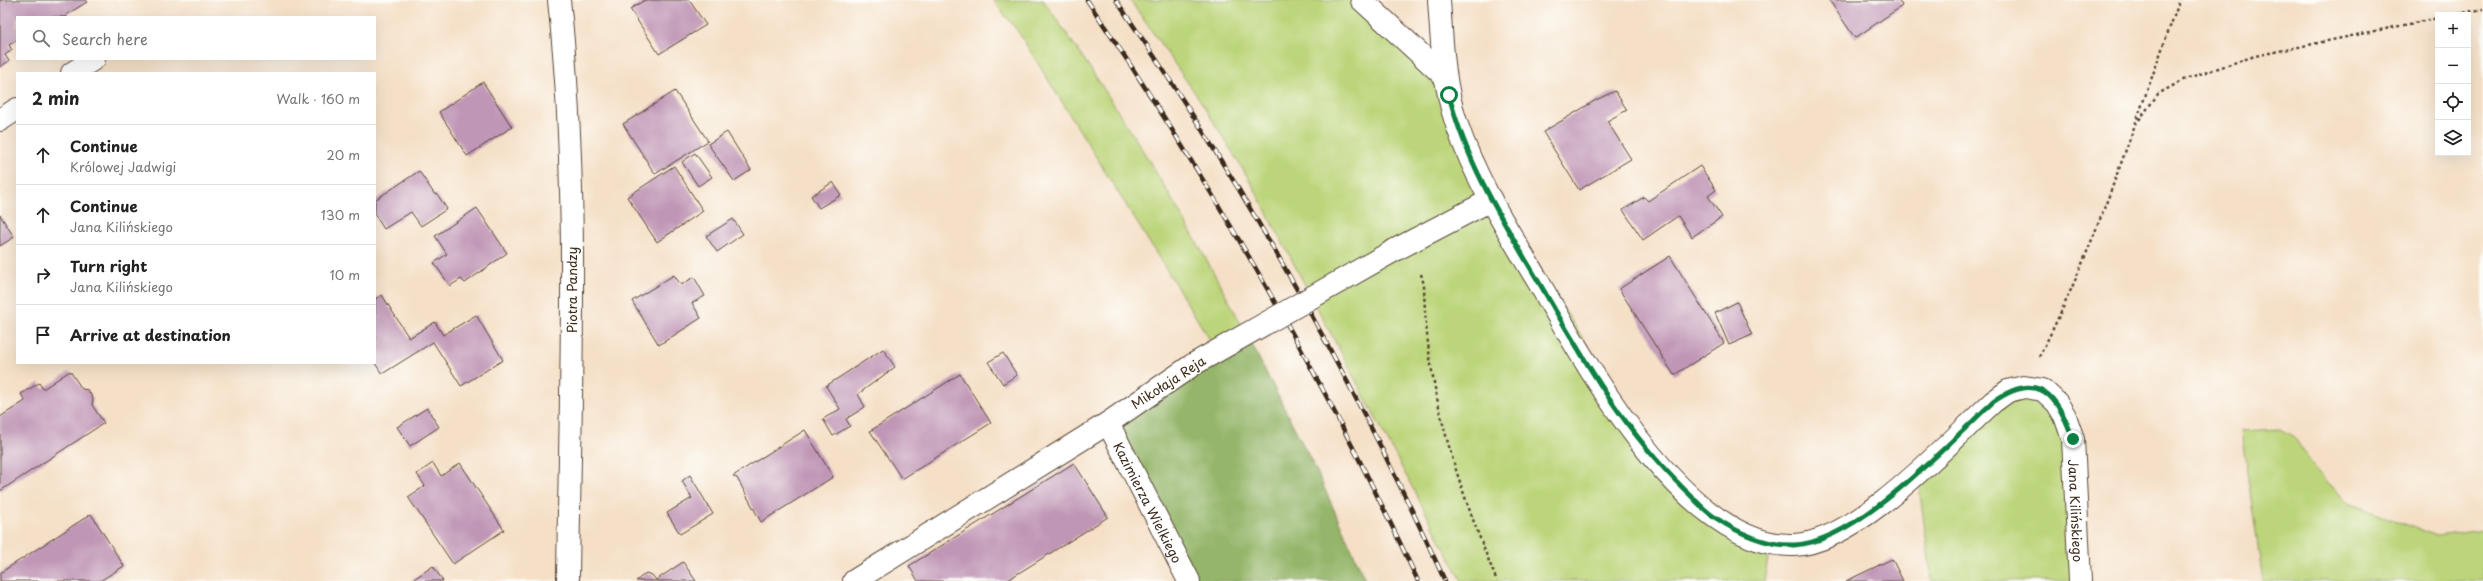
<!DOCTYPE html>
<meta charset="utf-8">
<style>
body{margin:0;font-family:"Playpen Sans",sans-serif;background:#f2f2f2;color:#222}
.controls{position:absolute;right:12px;top:12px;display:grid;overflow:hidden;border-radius:0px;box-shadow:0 4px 16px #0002}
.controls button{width:36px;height:36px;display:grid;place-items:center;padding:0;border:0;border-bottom:1px solid #e0e0e0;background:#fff;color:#222;font:20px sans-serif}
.stop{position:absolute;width:12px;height:12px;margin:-9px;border:3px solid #0b8043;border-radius:50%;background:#fff}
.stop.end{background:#0b8043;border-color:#fff;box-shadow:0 1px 4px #0008}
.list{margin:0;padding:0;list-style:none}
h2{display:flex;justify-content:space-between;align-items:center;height:52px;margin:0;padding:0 16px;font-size:17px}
h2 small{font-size:13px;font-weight:400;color:#767676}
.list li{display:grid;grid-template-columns:26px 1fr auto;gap:12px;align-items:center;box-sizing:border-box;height:60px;padding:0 16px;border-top:1px solid #e0e0e0}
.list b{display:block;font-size:15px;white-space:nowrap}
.list p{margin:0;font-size:13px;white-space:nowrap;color:#767676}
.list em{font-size:13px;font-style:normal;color:#767676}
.icon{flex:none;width:22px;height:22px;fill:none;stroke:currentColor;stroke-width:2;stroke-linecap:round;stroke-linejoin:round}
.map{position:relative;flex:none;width:2483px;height:581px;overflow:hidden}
.search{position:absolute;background:#fff;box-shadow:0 4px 16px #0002;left:16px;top:16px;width:360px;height:44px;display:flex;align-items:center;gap:10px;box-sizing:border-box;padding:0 14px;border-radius:0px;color:#767676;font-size:15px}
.panel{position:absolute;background:#fff;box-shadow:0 4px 16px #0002;left:16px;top:72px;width:360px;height:292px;border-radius:0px}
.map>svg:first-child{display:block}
</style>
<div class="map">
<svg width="2483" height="581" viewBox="0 0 2483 581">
<rect width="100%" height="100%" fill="#fdfcf7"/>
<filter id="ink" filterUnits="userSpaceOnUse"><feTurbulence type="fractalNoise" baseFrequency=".025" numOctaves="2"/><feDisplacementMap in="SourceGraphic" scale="8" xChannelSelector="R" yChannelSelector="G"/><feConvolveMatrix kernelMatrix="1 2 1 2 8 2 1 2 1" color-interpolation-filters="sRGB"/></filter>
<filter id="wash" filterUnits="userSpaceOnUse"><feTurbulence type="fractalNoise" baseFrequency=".012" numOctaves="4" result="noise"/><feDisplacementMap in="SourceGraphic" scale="16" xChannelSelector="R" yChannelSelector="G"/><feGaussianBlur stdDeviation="0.9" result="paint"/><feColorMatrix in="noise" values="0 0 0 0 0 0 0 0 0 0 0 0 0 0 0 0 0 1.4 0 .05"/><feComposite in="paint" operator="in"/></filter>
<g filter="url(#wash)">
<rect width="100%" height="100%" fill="#f5e0c7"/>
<!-- green -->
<path fill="#bcd57a" stroke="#7c804c" d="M993,0H1043C1120,108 1188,221 1249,339L1220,356L1019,33Z
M1130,0H1362L1444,76L1469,157L1664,468L1766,542L1768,558L1764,581H1462L1250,181L1202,103Z
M2024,387L2065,416L2080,581H1932L1917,472Z
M2280,429L2294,437L2317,471L2348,503L2437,536L2483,530V581H2263L2241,431Z"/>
<!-- forest -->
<path fill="#95b66a" stroke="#687044" d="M1249,339L1318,474L1366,581H1189L1108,423Z"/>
<g id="blocks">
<!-- building -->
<path fill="#c096b6" d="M0,0H85L87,2L66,15L67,17H17V40L9,45L12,50L5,55L9,61L0,67Z
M645,0H689L706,25L659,54L630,9Z
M1829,0H1899L1902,6L1855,38Z
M483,82L512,127L467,156L439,112Z
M675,91L708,141L655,174L623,124Z
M1615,91L1627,110L1607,121L1631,159L1579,190L1543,132L1596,100Z
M727,132L751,170L734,181L708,144Z
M695,153L712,177L698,186L682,162Z
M674,166L703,211L657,242L627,197Z
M1700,166L1716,190L1708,196L1722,217L1692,237L1678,216L1643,240L1623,210L1644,197L1648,201Z
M419,171L435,195L437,194L447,209L421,226L411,212L384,229L375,215V200Z
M833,182L841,195L819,208L811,196Z
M477,208L507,253L465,283L461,279L450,286L434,263L447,254L435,236Z
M0,215L14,237L0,246Z
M733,219L743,234L717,252L706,236Z
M1670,256L1724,343L1674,375L1619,289Z
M674,275L681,285L694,277L705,296L692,303L701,318L659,345L632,301Z
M382,295L409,338L435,322L443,335L476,315L503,360L461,386L433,342L382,374L375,363V299Z
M1737,302L1752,335L1729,345L1715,313Z
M883,349L895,367L858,394L865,407L846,419L850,426L833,436L823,419L840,409L826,386Z
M1003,353L1017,375L1003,384L988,362Z
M70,371L82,389L88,390L93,399L92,405L104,423L0,491V417L25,401L21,394L39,383L43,389Z
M960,374L991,423L902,479L870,431Z
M427,408L439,427L410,446L397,427Z
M805,430L833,477L761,522L737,478L733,476Z
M433,463L441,476L460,463L504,530L453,564L408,497L425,486L417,474Z
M1074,463L1108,517L1006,581H918L909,566Z
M690,475L713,514L680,534L667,513L692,498L682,481Z
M91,514L124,566L100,581H0V573Z
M1892,559L1903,581H1846Z
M683,562L696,581H636L646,573L652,575L656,580Z
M433,566L443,581H411Z"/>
</g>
</g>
<g filter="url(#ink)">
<use href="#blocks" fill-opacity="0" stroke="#574537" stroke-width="1"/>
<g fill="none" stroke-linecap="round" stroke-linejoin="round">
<defs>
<g id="minor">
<path d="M559,0C580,193 570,388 568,581"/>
<path d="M1362,0L1444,76"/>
<path id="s1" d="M1439,0C1442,42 1443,85 1457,125C1476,181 1509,232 1539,283C1586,364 1686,549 1794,545C1857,543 1947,444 1993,402L2008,391L2024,387L2043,390L2057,403L2065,416L2073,439L2080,581"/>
<path d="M72,73L94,59"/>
<path d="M0,120L17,109"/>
<path d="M1395,250L1491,200"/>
<path id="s2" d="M1108,423L1189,581"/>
<path d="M854,581L1108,423L1194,364"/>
</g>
</defs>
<!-- minor casing -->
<use href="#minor" stroke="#574537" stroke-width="24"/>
<!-- path -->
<path stroke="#574537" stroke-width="2.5" stroke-dasharray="3 3" stroke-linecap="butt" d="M2452,15L2483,9
M2139,120L2158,94L2185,79L2255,56L2438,18
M1421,274L1424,285C1426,392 1457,483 1497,581
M2039,357C2098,242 2135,120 2180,0"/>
<!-- minor -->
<use href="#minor" stroke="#fff" stroke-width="22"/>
<defs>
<path id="rail" d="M1087,0C1213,185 1324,378 1418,581
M1116,0C1243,183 1353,379 1445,581"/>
</defs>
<!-- rail casing -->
<use href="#rail" stroke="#3b2a1e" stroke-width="4.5"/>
<!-- rail -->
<use href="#rail" stroke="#fdfcf7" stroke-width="3" stroke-dasharray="9" stroke-linecap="butt"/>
<defs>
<path id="minor-bridge" d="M1194,364L1395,250"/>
</defs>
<!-- minor-bridge casing -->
<use href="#minor-bridge" stroke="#574537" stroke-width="24" stroke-linecap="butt"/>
<!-- minor-bridge -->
<use href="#minor-bridge" stroke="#fff" stroke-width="22"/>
</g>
</g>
<g fill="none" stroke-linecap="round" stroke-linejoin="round" filter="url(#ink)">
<!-- route -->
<path stroke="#0b8043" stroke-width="5" d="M1449,95C1467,166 1507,228 1544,291C1585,362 1625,432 1685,490C1695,499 1704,511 1716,518C1738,533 1767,546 1794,545C1857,543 1947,444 1993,402C2039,369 2058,396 2073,439"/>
</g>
<g text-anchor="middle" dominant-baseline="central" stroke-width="3" stroke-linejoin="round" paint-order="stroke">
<!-- street labels -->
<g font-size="13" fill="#3b2a1e" stroke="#fdfcf7">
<text transform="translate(571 290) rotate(-90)">Piotra Pandzy</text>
<text transform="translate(1168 382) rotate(-33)">Mikołaja Reja</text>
<text stroke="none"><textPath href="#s2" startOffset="89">Kazimierza Wielkiego</textPath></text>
<text stroke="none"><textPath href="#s1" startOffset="1119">Jana Kilińskiego</textPath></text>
</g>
</g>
</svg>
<div class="controls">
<button>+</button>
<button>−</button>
<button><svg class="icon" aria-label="locate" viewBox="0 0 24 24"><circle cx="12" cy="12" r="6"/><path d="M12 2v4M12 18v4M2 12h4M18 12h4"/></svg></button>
<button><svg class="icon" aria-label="layers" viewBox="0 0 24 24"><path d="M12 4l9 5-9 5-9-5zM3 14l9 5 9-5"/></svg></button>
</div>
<div class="stop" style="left:1449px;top:95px"></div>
<div class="stop end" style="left:2073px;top:439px"></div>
<div class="search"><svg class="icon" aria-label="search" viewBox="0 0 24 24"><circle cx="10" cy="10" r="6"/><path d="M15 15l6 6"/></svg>Search here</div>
<section class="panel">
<h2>2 min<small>Walk · 160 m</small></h2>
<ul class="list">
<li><svg class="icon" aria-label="ahead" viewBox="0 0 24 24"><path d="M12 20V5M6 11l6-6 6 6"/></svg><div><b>Continue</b><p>Królowej Jadwigi</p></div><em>20 m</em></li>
<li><svg class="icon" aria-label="ahead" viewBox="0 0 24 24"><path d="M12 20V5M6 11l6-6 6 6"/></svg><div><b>Continue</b><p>Jana Kilińskiego</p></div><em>130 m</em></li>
<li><svg class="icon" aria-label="right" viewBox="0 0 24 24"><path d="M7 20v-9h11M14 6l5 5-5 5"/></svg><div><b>Turn right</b><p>Jana Kilińskiego</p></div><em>10 m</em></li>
<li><svg class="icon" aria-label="arrive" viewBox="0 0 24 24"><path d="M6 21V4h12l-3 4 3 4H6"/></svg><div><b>Arrive at destination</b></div></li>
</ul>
</section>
</div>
